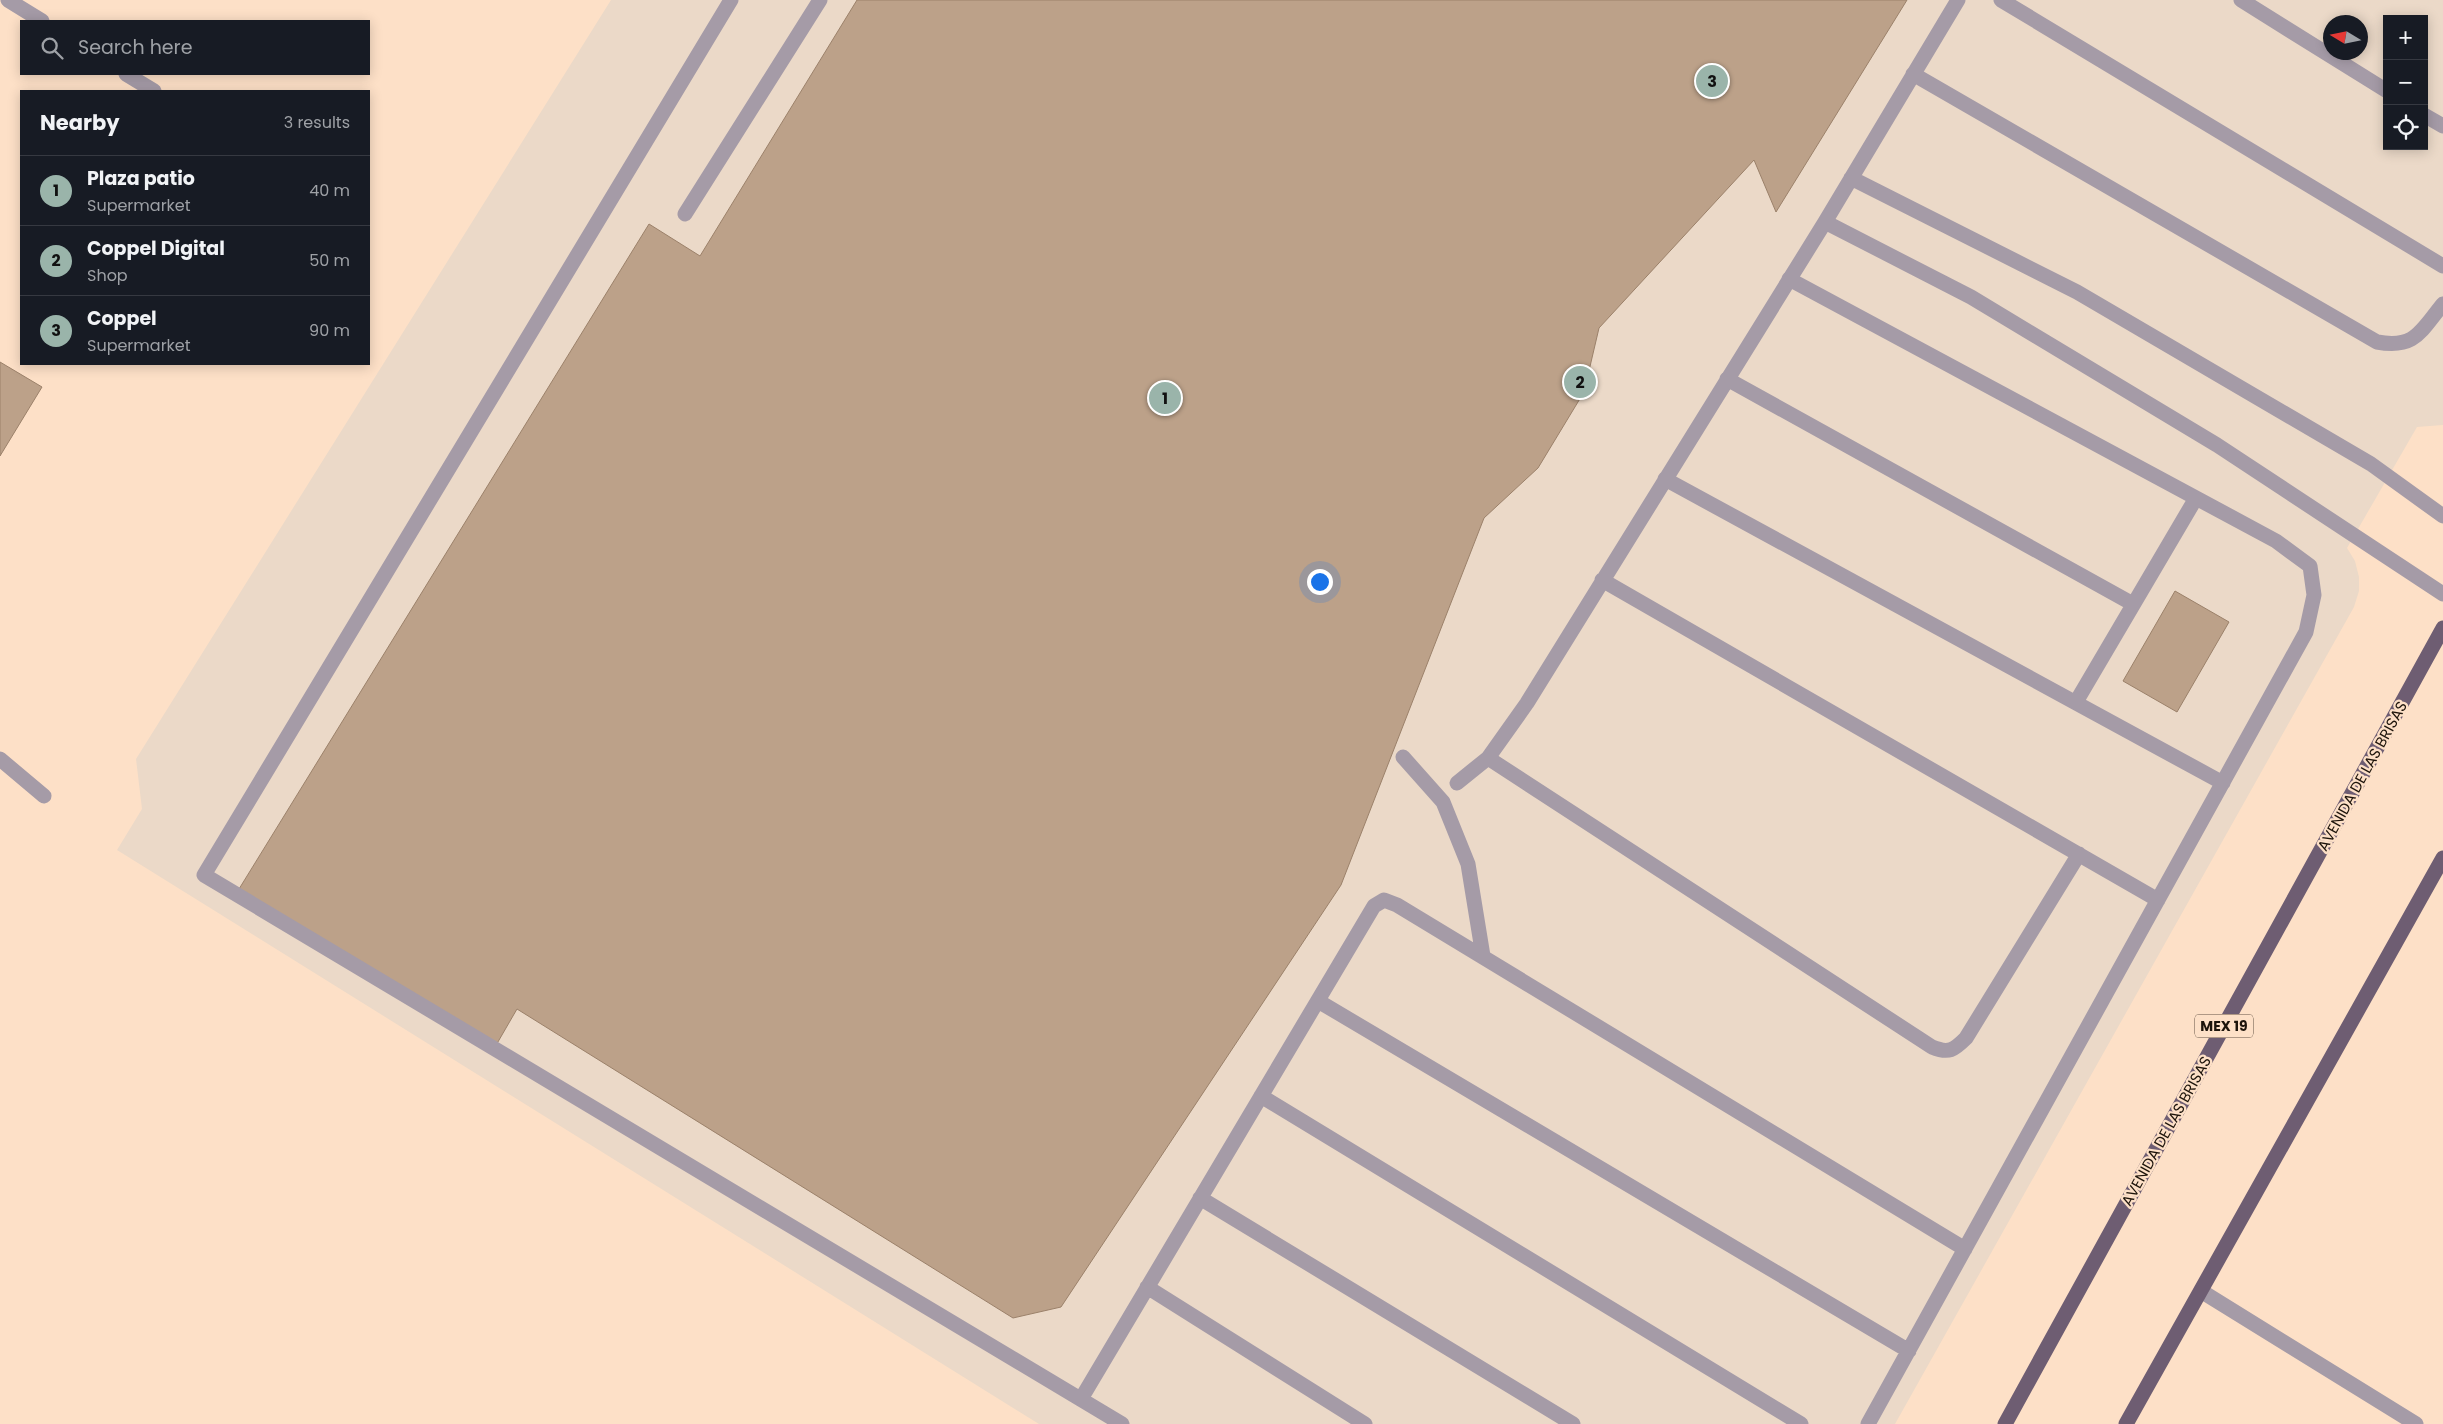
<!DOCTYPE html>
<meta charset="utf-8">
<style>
body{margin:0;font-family:Poppins,sans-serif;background:#20242c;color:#f1f3f6}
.controls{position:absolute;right:15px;top:15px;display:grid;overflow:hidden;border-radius:0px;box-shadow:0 2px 12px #0003}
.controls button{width:45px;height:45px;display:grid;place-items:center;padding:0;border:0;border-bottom:1px solid #363941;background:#171b24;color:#f1f3f6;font:25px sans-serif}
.compass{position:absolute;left:2323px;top:15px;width:45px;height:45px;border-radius:50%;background:#171b24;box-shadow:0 2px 12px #0003;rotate:280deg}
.you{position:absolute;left:1319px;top:581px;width:18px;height:18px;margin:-12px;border:4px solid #fff;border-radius:50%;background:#1a73e8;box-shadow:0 0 0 8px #1a73e833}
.badge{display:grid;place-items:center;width:32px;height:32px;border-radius:50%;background:#9ab4aa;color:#111;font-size:16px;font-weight:700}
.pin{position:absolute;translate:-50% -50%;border:2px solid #fff;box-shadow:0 1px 5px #0006}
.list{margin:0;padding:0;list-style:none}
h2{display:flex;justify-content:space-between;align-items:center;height:65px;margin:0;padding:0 20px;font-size:21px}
h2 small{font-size:16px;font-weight:400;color:#9ea1a6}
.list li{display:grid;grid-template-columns:32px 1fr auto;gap:15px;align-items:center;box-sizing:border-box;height:70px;padding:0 20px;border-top:1px solid #363941}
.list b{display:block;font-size:19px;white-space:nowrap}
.list p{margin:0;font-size:16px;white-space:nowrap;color:#9ea1a6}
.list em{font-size:16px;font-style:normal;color:#9ea1a6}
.icon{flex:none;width:28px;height:28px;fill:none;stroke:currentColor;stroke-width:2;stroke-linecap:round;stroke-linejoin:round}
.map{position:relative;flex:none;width:2443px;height:1424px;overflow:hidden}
.search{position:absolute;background:#171b24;box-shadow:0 2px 12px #0003;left:20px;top:20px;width:350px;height:55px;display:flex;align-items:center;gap:12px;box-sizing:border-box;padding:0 18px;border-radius:0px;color:#9ea1a6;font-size:19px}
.panel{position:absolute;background:#171b24;box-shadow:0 2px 12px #0003;left:20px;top:90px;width:350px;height:275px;border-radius:0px}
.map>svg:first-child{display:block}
</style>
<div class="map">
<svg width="2443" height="1424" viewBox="0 0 2443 1424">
<rect width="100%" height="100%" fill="#fde0c7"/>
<!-- commercial -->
<path fill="#ebd9c8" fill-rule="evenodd" d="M611,0H2443V425L2417,427L2347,548L2355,561L2359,577V591L2354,607L1895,1424H1039L117,850L142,809L136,759ZM2387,19H2424V146H2387ZM2330,22H2360V52H2330Z"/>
<!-- building -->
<path fill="#bca189" stroke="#9b816a" d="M857,0H1907L1776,212L1754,160L1599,328L1584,392L1538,468L1484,518L1341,885L1061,1307L1013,1318L517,1009L495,1047L239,889L649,224L700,256Z
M0,362L42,387L0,456Z
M2175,591L2229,622L2177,712L2123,681Z"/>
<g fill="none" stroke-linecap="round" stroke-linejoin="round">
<!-- lane -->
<path stroke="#a59ba7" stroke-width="15" d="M731,0L204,875L1122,1424
M2001,0L2443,266
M2241,0L2387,91
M1913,74L2377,342C2415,349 2420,332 2443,304
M2424,115L2443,126
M1851,178L2077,292L2371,464L2443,516
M685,214L820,0
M1825,222L1971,297L2217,445L2443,594
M1789,279L2276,541L2310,566L2314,595L2306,632L1868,1424
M1727,379L2133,604
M1665,479L2223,783
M1602,580L2158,900
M2076,702L2196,498
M1403,757L1443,802L1468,864L1483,956
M1488,758L1932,1047C1949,1054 1954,1050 1966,1038L2079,854
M1457,783L1488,758L1527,703L1825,222L1958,0
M1318,1001L1909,1351
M1261,1096L1801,1424
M1200,1198L1573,1424
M1147,1287L1365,1424
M1081,1399L1374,906L1384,900L1397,905L1965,1249"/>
<!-- street -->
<path stroke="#a59ba7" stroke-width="15" d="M8,0L42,21
M126,74L154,91
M0,759L44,796
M2201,1291L2416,1424"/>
<!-- primary -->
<path stroke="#6e5d72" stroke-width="15" d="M2005,1424L2443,628
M2126,1424L2443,858"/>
</g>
<g text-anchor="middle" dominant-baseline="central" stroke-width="4.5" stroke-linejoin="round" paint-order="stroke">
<!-- shield labels -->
<rect fill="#fde0c7" stroke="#605143" stroke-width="1" x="2195" y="1014.5" width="58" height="23" rx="4"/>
<g font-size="14" font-weight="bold" fill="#1d140b">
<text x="2224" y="1026">MEX 19</text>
</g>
<!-- street labels -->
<g font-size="15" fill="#1d140b" stroke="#fde0c7">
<text transform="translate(2362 776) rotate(-61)">AVENIDA DE LAS BRISAS</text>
<text transform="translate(2166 1131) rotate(-61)">AVENIDA DE LAS BRISAS</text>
</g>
</g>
</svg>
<div class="controls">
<button>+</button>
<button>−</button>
<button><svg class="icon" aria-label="locate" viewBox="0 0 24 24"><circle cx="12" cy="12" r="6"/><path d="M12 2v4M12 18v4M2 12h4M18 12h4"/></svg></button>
</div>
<svg class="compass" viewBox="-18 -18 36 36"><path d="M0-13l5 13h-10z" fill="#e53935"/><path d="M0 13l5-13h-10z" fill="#9ea1a6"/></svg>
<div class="you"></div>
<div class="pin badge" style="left:1165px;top:398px">1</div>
<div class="pin badge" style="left:1580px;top:382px">2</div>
<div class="pin badge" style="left:1712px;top:81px">3</div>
<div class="search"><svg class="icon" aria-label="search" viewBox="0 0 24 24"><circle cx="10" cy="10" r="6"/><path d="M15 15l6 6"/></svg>Search here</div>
<section class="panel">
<h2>Nearby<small>3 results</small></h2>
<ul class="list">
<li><span class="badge">1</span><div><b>Plaza patio</b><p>Supermarket</p></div><em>40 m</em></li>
<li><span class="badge">2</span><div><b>Coppel Digital</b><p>Shop</p></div><em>50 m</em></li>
<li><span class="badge">3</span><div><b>Coppel</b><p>Supermarket</p></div><em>90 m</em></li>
</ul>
</section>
</div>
